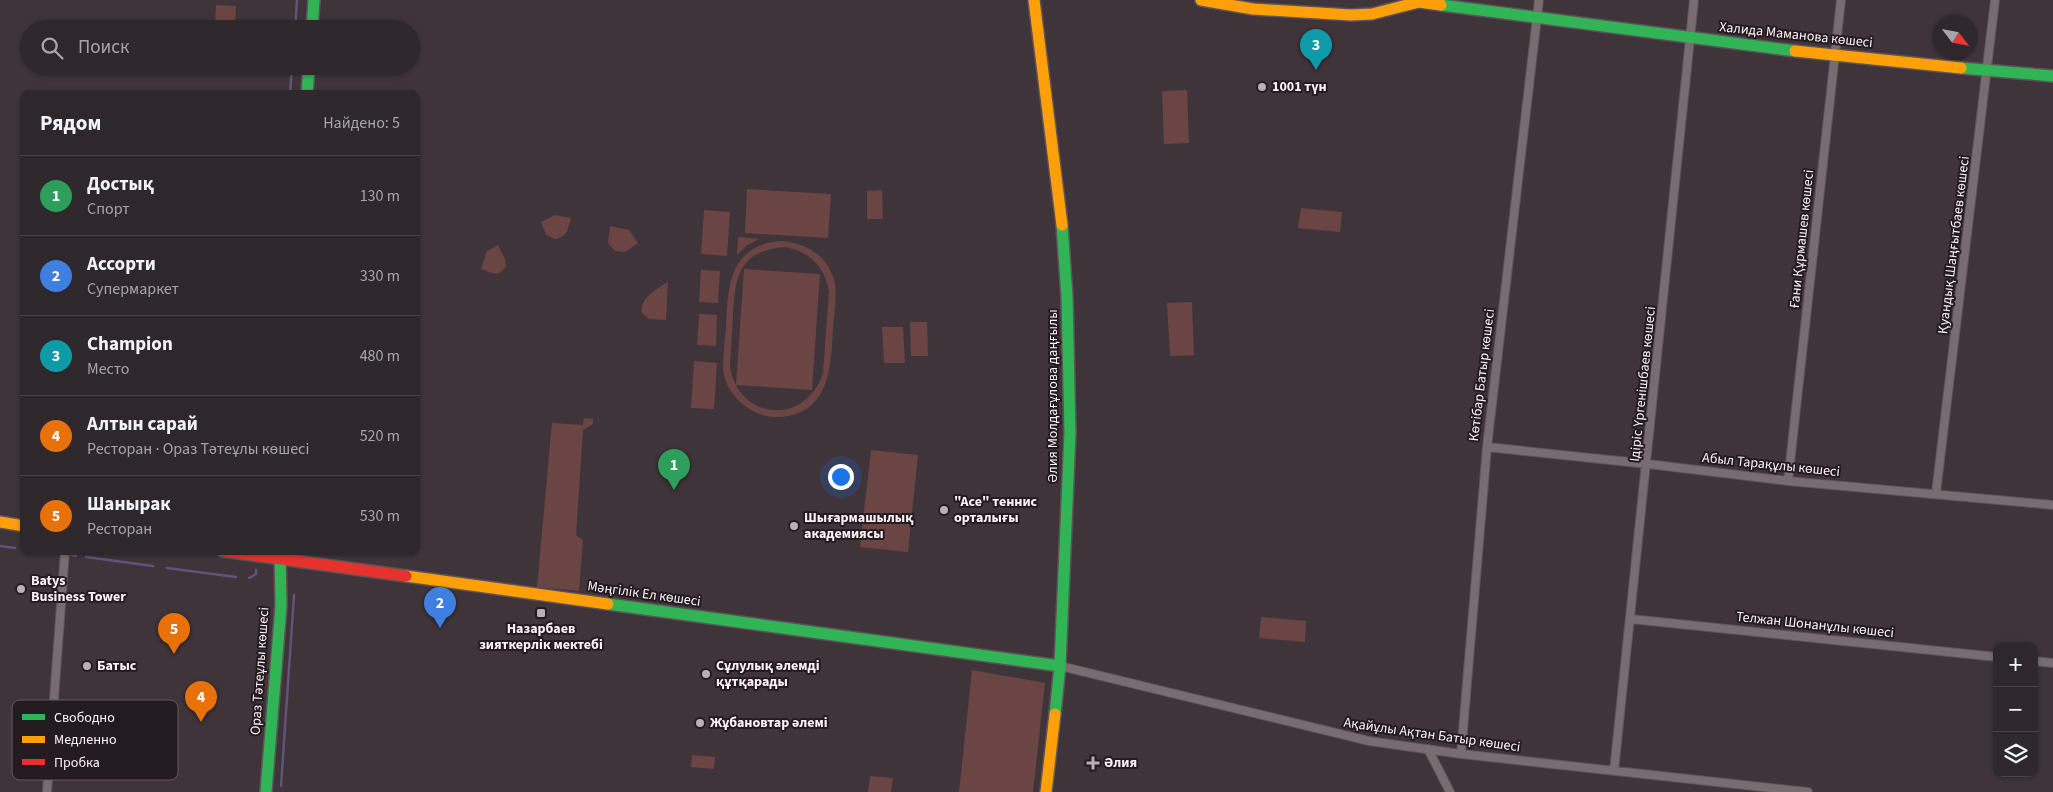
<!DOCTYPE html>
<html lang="ru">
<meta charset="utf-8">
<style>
body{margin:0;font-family:"Source Sans 3",sans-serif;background:#3a3338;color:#f1f3f6}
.controls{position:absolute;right:15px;bottom:15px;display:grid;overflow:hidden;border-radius:10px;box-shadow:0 1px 4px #0004}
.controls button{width:45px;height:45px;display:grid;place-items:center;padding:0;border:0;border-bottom:1px solid #494448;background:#2e272c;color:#f1f3f6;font:25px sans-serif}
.compass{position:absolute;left:1933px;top:15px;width:45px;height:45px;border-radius:50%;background:#2e272c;box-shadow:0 1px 4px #0004;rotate:122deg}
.you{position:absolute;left:840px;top:476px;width:18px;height:18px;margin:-12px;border:4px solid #fff;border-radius:50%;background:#1a73e8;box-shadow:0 0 0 8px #1a73e833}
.badge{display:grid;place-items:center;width:32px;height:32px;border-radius:50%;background:#baafb6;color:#fff;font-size:16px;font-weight:700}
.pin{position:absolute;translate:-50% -41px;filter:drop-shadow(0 1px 2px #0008)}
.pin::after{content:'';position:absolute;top:26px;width:18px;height:15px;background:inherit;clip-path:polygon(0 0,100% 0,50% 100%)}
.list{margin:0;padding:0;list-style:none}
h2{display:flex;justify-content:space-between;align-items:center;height:65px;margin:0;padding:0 20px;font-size:21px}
h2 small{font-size:16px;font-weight:400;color:#a7a5a9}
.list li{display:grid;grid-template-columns:32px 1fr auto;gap:15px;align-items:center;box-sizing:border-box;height:80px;padding:0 20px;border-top:1px solid #494448}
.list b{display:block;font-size:19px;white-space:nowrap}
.list p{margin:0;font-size:16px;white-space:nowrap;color:#a7a5a9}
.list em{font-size:16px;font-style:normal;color:#a7a5a9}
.icon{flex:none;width:28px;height:28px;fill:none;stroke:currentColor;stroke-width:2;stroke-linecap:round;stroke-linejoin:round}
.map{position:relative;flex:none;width:2053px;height:792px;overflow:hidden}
.search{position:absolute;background:#2e272c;box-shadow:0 1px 4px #0004;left:20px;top:20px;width:400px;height:55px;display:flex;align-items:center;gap:12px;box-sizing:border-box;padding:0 18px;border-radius:28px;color:#a7a5a9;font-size:19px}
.panel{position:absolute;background:#2e272c;box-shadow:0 1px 4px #0004;left:20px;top:90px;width:400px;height:465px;border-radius:10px}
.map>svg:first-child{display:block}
</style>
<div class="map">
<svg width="2053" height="792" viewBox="0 0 2053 792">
<rect width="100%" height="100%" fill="#3e343a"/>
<!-- green -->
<path fill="#6b4544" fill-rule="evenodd" d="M216,5L236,6L235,29H215Z
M1187,90L1189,143L1164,144L1162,91Z
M747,189L831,194L828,238L745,233Z
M882,190L883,219H867V191Z
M1301,208L1342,212L1340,232L1298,228Z
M704,210L730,212L727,256L701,254Z
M555,215L571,218C568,229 567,237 555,239L546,235L541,222Z
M610,226L629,230L638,243L625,252L615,251L608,243Z
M738,237L759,239L747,245L737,255Z
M780,241C805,242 830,256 835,284C837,298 834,315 833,329C831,366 830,413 781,417C753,419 725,396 723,368C723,354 725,340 726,326C728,286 729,246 780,241ZM785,247C809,251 825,267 829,291L823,373C806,426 739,421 730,367C731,350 732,334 733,317C735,277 738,251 785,247Z
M498,245L505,259L506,266C499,278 492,273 481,269L487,251Z
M744,269L820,274L812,390L736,385Z
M701,270L720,271L718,303L699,302Z
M668,282L666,320L649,319L642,313C639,298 657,289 668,282Z
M1192,302L1194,355L1170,356L1167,303Z
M699,314L717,315L716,346L697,345Z
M910,322H927L928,356H911Z
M903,327L905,363H884L882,327Z
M694,361L717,363L714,409L691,408Z
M584,418L593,419V424L583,430L576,535L583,540L579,591L537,587L552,423L583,425Z
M871,450L918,455L908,552L860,547Z
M1261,617L1306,621L1305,642L1259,638Z
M972,670L1045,683L1033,792H959Z
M692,755L715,757L714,769L691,767Z
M870,776L893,778L891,792H868Z"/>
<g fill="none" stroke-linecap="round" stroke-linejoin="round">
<!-- stream -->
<path stroke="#64517c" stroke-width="2.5" d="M295,29L297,0
M290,94L292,66
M0,546L15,548
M42,551L58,553
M72,555L76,556
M86,557L153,566
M167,568L236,577
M249,578L256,574V570
M281,786L294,595"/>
<defs>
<path id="street" d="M1487,447L1648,464L1788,481L2053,505
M1788,481L1841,0
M1936,493L1995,0
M1631,619L1997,657
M2034,661L2053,663
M1060,666L1369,741L1461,754L1808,792
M1428,749L1450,792
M1461,754L1487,447L1539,0
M1614,771L1694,0
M47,792L65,551"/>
<path id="fast" d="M1441,5L1795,51
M312,29L314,0
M1961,68L2053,76
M307,94L309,66
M608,604L1060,666
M1055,714L1060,666L1070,433L1067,297L1062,225
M266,792L281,606L280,552"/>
<path id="slow" d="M1034,0L1062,225
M1201,0L1253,9L1351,15L1372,14L1419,2L1441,5
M1795,51L1961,68
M0,522L24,526
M406,576L608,604
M1046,792L1055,714"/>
<path id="jam" d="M223,551L406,576"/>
</defs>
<!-- street casing -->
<use href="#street" stroke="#5c5358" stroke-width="10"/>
<!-- fast casing -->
<use href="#fast" stroke="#5c5358" stroke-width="14"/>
<!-- slow casing -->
<use href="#slow" stroke="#5c5358" stroke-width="14"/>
<!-- jam casing -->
<use href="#jam" stroke="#5c5358" stroke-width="14"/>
<!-- street -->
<use href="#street" stroke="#776d71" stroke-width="8"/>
<!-- fast -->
<use href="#fast" stroke="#30b455" stroke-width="11"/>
<!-- slow -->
<use href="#slow" stroke="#ff9f0a" stroke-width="11"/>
<!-- jam -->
<use href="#jam" stroke="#e5322d" stroke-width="11"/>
</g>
<!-- markers -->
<g fill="#baafb6" stroke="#231b20" stroke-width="2">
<circle cx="1262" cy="87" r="5"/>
<circle cx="944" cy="510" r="5"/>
<circle cx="794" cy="526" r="5"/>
<circle cx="21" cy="589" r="5"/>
<rect x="536" y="608" width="10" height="10" rx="2.5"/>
<circle cx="87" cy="666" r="5"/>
<circle cx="706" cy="674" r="5"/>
<circle cx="700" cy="723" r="5"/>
<path d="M1090.5 755.5h5v5h5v5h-5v5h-5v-5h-5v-5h5z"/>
</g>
<g text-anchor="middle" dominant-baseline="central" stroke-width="4" stroke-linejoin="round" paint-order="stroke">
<!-- street labels -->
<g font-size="14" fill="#fdf1f8" stroke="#231b20">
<text transform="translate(1796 35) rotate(6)">Халида Маманова көшесі</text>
<text transform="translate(1802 239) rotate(-84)">Ғани Құрмашев көшесі</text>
<text transform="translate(1954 245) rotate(-83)">Қуандық Шаңғытбаев көшесі</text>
<text transform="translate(1482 375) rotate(-83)">Көтібар Батыр көшесі</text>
<text transform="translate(1643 384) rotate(-84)">Ідіріс Үргенішбаев көшесі</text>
<text transform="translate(1053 396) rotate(-90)">Әлия Молдағұлова даңғылы</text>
<text transform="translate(1771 465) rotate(6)">Абыл Тарақұлы көшесі</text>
<text transform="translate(644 594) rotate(8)">Мәңгілік Ел көшесі</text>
<text transform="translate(1815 625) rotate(6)">Телжан Шонанұлы көшесі</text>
<text transform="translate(260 671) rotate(-86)">Ораз Тәтеұлы көшесі</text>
<text transform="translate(1432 735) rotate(8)">Ақайұлы Ақтан Батыр көшесі</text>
</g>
<!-- poi labels -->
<g font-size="14" font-weight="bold" fill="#fdf1f8" stroke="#231b20" text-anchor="start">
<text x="1272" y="87">1001 түн</text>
<text x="954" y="502">"Ace" теннис<tspan x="954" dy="16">орталығы</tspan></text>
<text x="804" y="518">Шығармашылық<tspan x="804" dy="16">академиясы</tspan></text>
<text x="31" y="581">Batys<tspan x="31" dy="16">Business Tower</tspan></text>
<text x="541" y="629" text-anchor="middle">Назарбаев<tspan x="541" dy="16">зияткерлік мектебі</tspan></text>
<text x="97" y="666">Батыс</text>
<text x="716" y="666">Сұлулық әлемді<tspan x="716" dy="16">құтқарады</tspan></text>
<text x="710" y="723">Жұбановтар әлемі</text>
<text x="1104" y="763">Әлия</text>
</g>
</g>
<!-- legend -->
<rect x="12" y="700" width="166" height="80" rx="8" fill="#231b20" stroke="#645b61" stroke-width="1"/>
<rect x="22" y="714" width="23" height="6" fill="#30b455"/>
<rect x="22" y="736" width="23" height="7" fill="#ff9f0a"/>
<rect x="22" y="759" width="23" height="6" fill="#e5322d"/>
<g font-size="14" fill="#fdf1f8">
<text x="54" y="722">Свободно</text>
<text x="54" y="744">Медленно</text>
<text x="54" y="767">Пробка</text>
</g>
</svg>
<div class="controls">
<button>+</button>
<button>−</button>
<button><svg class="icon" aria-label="layers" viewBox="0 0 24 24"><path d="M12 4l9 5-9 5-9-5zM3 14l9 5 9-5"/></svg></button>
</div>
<svg class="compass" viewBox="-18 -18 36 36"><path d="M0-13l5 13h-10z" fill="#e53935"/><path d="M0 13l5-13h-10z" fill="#a7a5a9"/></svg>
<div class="you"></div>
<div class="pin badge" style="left:674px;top:490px;background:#2e9e5b">1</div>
<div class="pin badge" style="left:440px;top:628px;background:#3f7fe0">2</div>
<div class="pin badge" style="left:1316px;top:70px;background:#0f9aa8">3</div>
<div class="pin badge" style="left:201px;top:722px;background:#e8710a">4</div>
<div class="pin badge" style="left:174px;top:654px;background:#e8710a">5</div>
<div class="search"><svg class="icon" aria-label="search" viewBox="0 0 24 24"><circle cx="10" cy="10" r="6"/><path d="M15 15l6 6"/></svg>Поиск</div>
<section class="panel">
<h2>Рядом<small>Найдено: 5</small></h2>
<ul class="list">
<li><span class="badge" style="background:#2e9e5b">1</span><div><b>Достық</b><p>Спорт</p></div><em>130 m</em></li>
<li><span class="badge" style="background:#3f7fe0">2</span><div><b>Ассорти</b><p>Супермаркет</p></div><em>330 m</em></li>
<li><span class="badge" style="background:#0f9aa8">3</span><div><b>Champion</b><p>Место</p></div><em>480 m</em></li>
<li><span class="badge" style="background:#e8710a">4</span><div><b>Алтын сарай</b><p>Ресторан · Ораз Тәтеұлы көшесі</p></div><em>520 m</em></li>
<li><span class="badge" style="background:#e8710a">5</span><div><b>Шанырак</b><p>Ресторан</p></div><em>530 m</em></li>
</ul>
</section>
</div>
